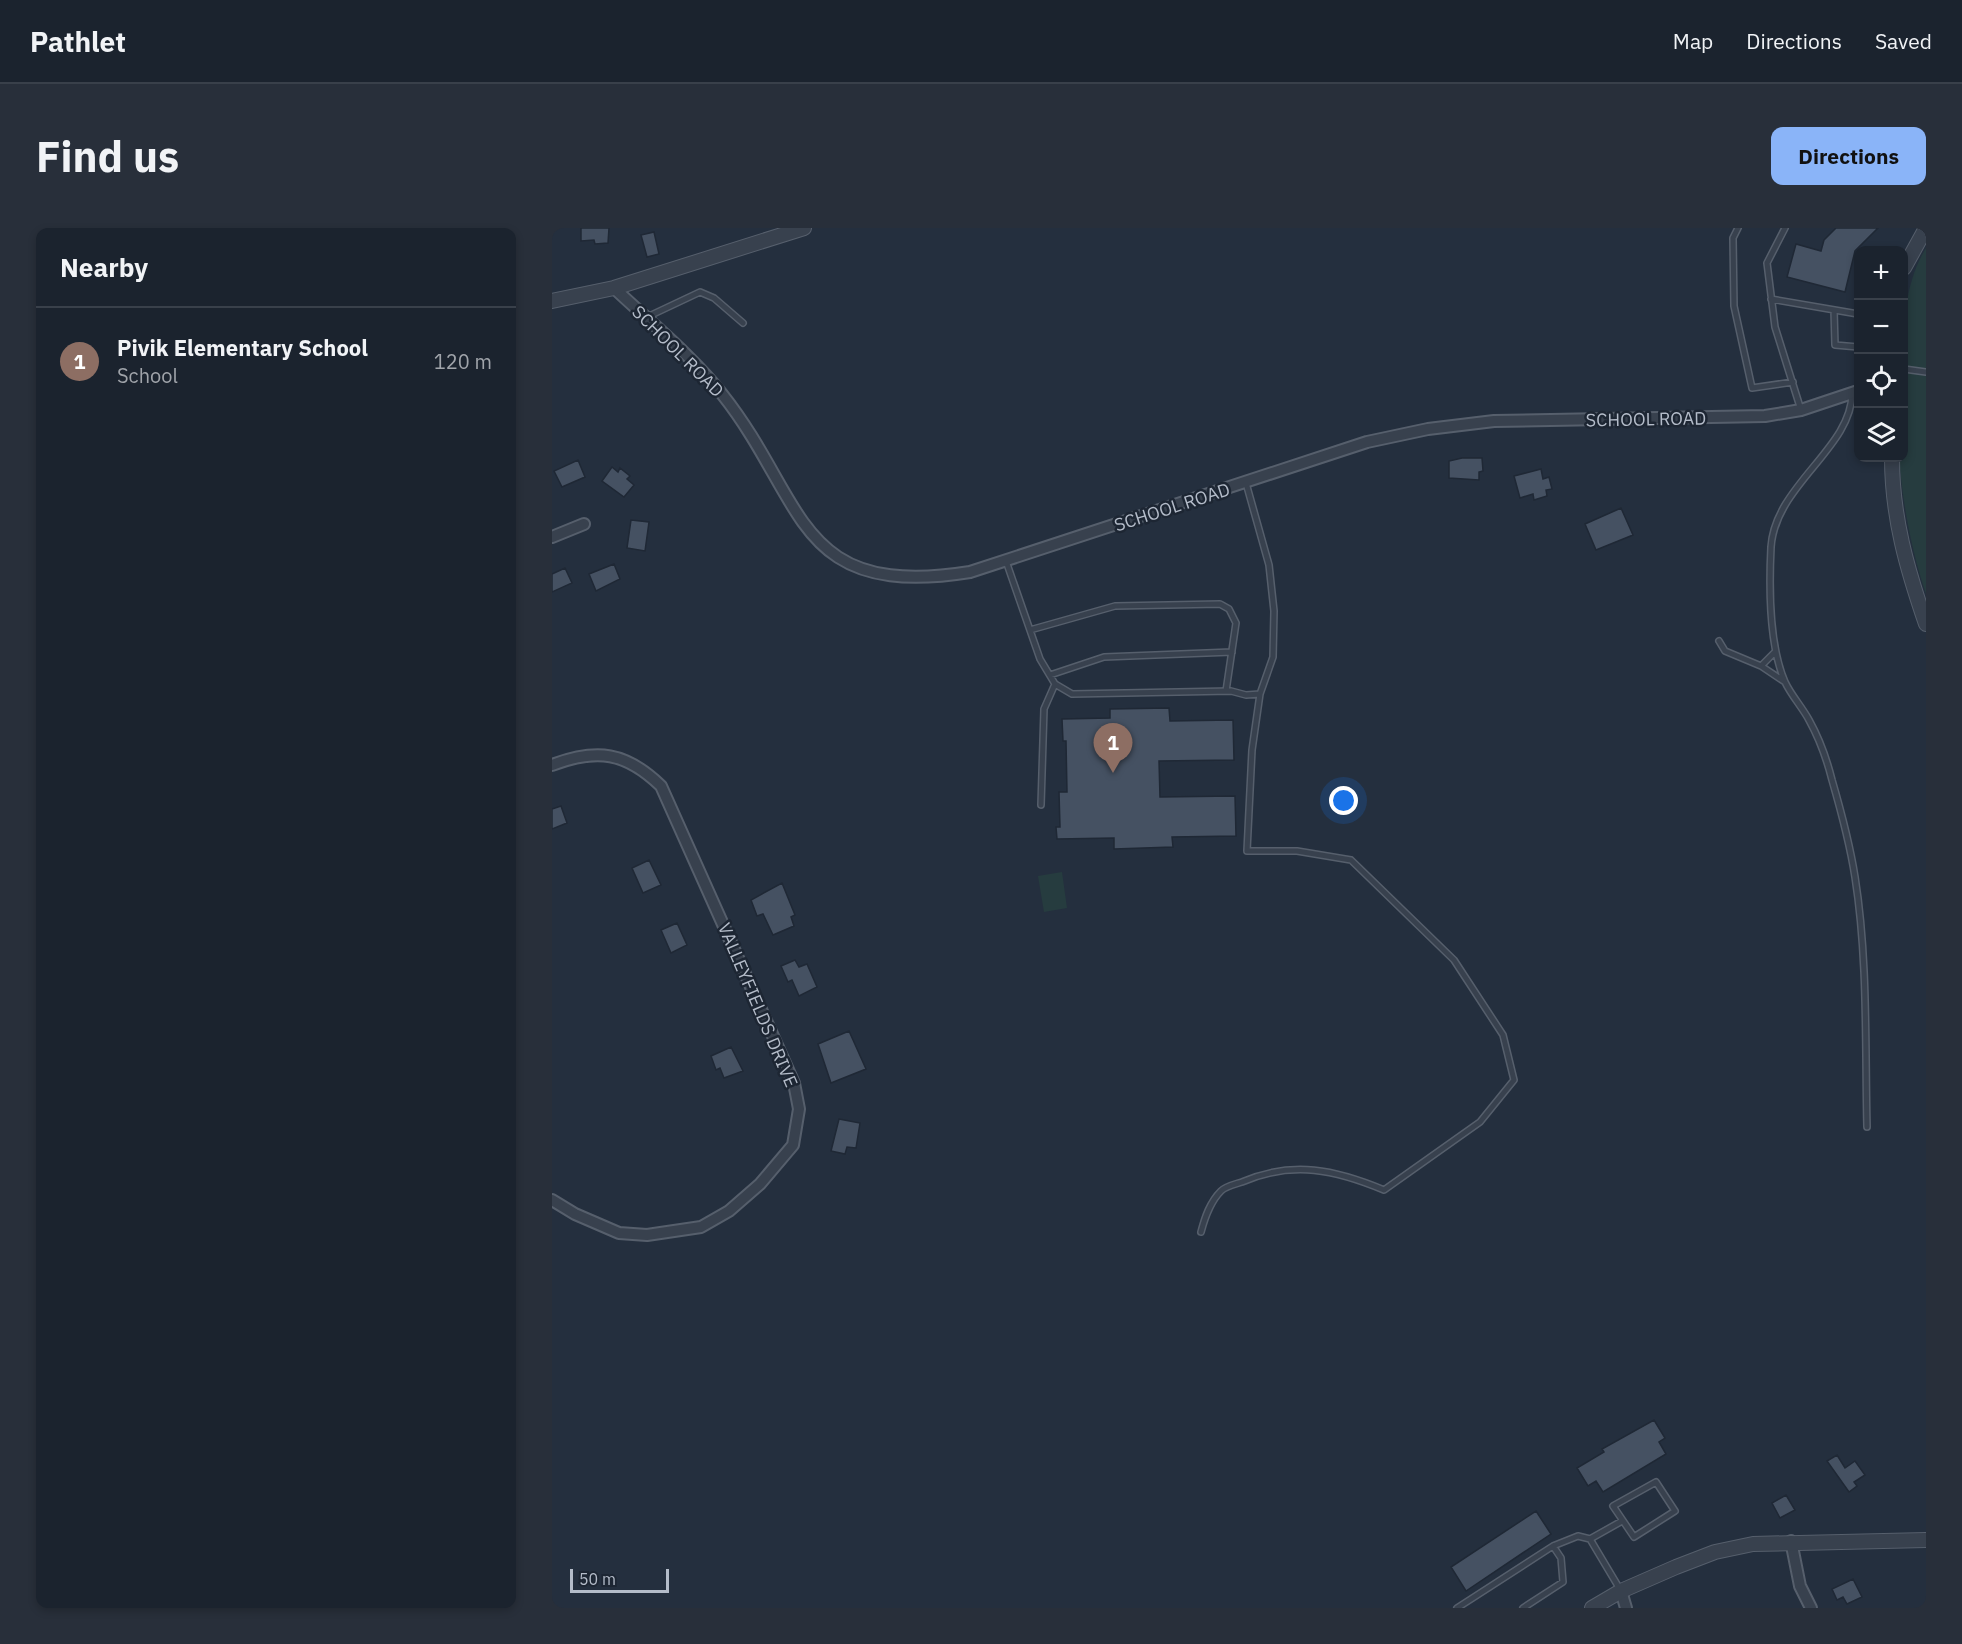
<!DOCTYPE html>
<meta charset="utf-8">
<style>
body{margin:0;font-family:"IBM Plex Sans",sans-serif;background:#282f3a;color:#f1f3f6}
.controls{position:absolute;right:18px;top:18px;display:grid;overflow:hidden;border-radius:12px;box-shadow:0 3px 9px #0003}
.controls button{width:54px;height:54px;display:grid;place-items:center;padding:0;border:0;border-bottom:2px solid #39404a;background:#1b232e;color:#f1f3f6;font:30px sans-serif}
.scale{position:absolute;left:18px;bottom:15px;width:99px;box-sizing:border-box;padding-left:6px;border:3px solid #b4bcc9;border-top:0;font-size:16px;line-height:21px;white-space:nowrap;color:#b4bcc9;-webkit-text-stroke:4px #1d2633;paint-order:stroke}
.you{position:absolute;left:792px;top:573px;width:21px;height:21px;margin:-15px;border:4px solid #fff;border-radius:50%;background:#1a73e8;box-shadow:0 0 0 9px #1a73e833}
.badge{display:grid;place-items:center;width:39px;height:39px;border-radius:50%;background:#8ab4f8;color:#fff;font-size:20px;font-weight:700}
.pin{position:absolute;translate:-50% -50px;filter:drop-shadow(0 2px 3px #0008)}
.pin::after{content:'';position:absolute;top:32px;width:21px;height:18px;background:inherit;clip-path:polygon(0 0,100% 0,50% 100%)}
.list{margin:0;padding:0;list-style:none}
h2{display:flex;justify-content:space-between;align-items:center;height:78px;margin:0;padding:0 24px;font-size:26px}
h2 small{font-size:20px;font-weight:400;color:#a0a4aa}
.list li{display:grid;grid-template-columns:39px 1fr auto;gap:18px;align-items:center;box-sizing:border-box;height:108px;padding:0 24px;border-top:2px solid #39404a}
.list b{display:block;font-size:22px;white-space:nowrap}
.list p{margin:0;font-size:20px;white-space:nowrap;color:#a0a4aa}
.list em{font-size:20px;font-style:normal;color:#a0a4aa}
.icon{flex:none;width:33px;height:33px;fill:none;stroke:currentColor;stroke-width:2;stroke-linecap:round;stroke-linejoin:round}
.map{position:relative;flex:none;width:1374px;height:1380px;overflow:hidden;border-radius:12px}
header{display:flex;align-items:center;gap:36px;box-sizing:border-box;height:84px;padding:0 30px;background:#1b232e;border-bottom:2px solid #39404a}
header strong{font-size:28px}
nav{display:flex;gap:33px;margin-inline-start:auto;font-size:21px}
.intro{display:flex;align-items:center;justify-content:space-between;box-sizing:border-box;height:144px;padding:0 36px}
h1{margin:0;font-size:42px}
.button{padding:15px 27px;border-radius:12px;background:#8ab4f8;color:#111;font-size:21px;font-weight:700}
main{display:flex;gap:36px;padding:0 36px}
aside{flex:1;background:#1b232e;border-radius:12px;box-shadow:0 3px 9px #0003}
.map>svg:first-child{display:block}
</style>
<header>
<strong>Pathlet</strong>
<nav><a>Map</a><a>Directions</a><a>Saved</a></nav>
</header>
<div class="intro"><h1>Find us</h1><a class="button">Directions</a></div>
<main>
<aside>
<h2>Nearby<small></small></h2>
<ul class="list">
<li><span class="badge" style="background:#8d6e63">1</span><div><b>Pivik Elementary School</b><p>School</p></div><em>120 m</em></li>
</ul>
</aside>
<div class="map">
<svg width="1374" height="1380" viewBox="0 0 1374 1380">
<rect width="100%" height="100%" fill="#242f3e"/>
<!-- green -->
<path fill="#263c3f" d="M1374,20V366C1359,321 1351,277 1347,230H1352C1352,166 1340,74 1374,20Z
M510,644L515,680L492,684L486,648Z"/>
<!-- building -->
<path fill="#455162" stroke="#1f2835" stroke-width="1.5" d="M29,0H57L56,15L43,16L42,12L29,13Z
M1284,0H1326L1303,23L1293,64L1235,49L1244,16L1269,23L1272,12Z
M102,4L107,26L95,29L89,7Z
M910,230H930L931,243L927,244V252L897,250V233Z
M26,232L33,249L10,259L2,243Z
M60,239L66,244L68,240L78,248L75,251L82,257L72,269L50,253Z
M989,241L991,251L997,249L1000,261L994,262L995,268L982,272L981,266L968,270L962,248Z
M1069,280L1081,307L1044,322L1033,296Z
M79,292L97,294L93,323L75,320Z
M62,336L68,351L44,363L37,346Z
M13,340L20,355L0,364V346Z
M617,480L618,493L681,492L682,532L607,533L608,569L683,568L684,608L620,609L621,619L562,621V610L505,611L504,599H508L507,564H515L514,513H511L510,491L558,490V481Z
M9,578L15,595L0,601V581Z
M97,632L109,657L91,665L80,640Z
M230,655L243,687L239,689L242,698L221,707L211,686L205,688L199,672Z
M125,695L135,717L119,725L109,702Z
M243,732L247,739L255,736L265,759L247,768L240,752L236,754L229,738Z
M297,803L314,841L279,855L266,816Z
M179,819L191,843L172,850L168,840L164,842L159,828Z
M287,891L308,895L304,920L295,919L293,926L279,923Z
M1102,1192L1113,1210L1107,1214L1114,1226L1051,1264L1044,1253L1036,1258L1025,1240L1052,1224L1050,1221Z
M1285,1227L1293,1240L1303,1233L1313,1247L1302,1254L1305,1258L1297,1264L1275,1233Z
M1234,1267L1243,1282L1228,1290L1220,1275Z
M984,1283L999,1306L914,1363L899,1339Z
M1301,1351L1310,1369L1295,1376L1291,1369L1285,1372L1280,1361Z"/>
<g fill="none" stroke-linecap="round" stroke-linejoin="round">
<defs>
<path id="service" d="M1186,0L1181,10L1182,78L1200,160L1241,154
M1233,0L1215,35L1223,99L1249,182
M1219,71L1306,86
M1282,82L1283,117L1306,119
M95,89L148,64L162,70L191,95
M1352,141L1374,144
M1300,165C1300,220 1223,257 1219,319C1217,359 1217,417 1233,454C1239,467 1250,479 1257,492C1267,510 1275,532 1280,552C1289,583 1298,617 1303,649C1316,731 1313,817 1315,899
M454,333L488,431L503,456L520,466L679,463L694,467L708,466L721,429L722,383L717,337L694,255
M478,402L563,378L668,376L677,381L684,395L674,463
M1167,413L1173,423L1209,438
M1223,424L1209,438L1233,454
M498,447L552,429L680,424
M489,577L492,481L503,456
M649,1004C653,989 658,974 669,963C674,958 684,956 690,954C741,932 784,942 832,962L928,894L962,852L951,807L902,732L799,632L745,623H695L700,522L708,466
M1104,1254L1123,1283L1082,1309L1061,1278Z
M1038,1311L1070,1293
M905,1380L1001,1318L1026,1308L1038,1311L1069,1363
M971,1380L1011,1354L1009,1330L1001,1318"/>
<path id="minor" d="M62,60C98,94 139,127 170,166C255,273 242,372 418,344L815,214L876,201L942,193L1213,188L1249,182L1306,163
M0,309L32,296
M0,537C45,520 74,524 109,558L242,855L247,881L241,917L208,956L177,983L149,999L95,1007L67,1005L23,986L0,972
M1239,1313L1248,1358L1259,1380
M1069,1363L1074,1380"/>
<path id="tertiary" d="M1352,40L1374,0
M0,73L62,60L252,0
M1340,230C1340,289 1355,341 1374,396
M1040,1380L1069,1363L1124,1339L1163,1324L1201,1316L1374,1312"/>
</defs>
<!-- service casing -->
<use href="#service" stroke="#565f6c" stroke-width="8"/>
<!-- minor casing -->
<use href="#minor" stroke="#565f6c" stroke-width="14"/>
<!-- tertiary casing -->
<use href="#tertiary" stroke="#565f6c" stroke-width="16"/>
<!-- service -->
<use href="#service" stroke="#38414e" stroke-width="5"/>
<!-- minor -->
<use href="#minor" stroke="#38414e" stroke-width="10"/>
<!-- tertiary -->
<use href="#tertiary" stroke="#38414e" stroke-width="14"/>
</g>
<g text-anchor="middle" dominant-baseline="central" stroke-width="5" stroke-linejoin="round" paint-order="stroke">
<!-- street labels -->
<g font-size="18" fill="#b4bcc9" stroke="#1d2633">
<text transform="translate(126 123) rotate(45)">SCHOOL ROAD</text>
<text transform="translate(1094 191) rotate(-1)">SCHOOL ROAD</text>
<text transform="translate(620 279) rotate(-18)">SCHOOL ROAD</text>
<text transform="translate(206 777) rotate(67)">VALLEYFIELDS DRIVE</text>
</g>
</g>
</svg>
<div class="controls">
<button>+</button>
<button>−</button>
<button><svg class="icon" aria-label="locate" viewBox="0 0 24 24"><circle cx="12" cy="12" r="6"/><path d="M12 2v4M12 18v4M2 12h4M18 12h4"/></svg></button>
<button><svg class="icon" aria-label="layers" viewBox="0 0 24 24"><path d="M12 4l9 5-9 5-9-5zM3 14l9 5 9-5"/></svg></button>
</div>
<div class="scale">50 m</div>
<div class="you"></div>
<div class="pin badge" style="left:561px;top:545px;background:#8d6e63">1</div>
</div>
</main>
